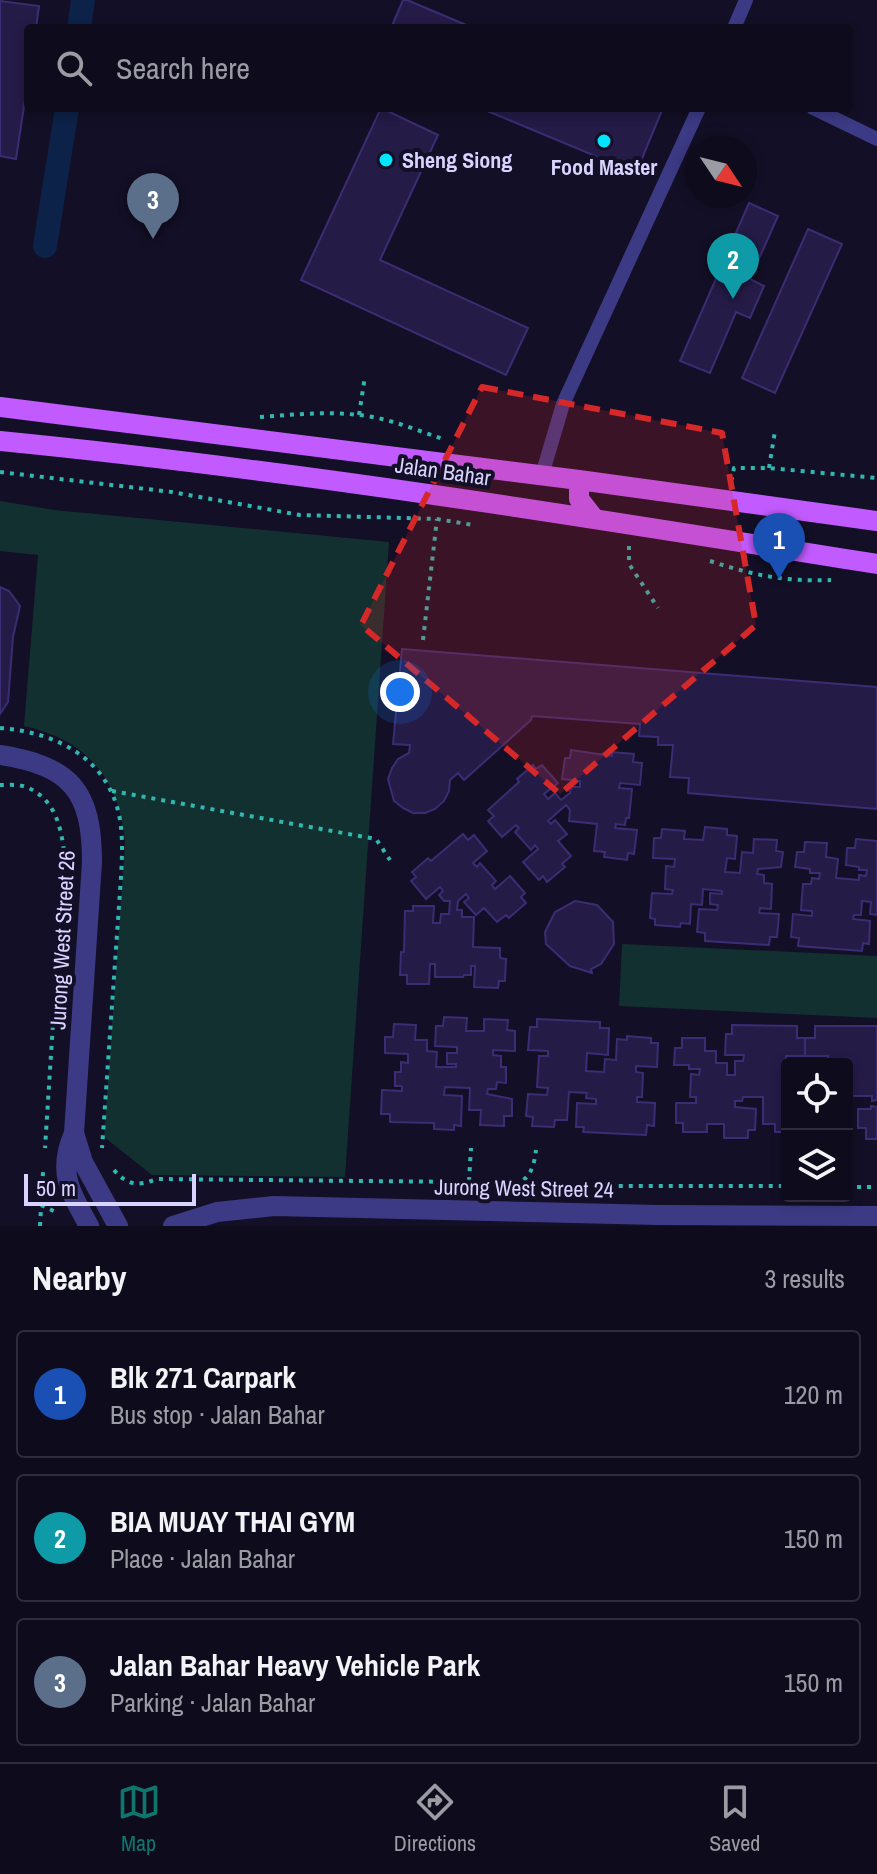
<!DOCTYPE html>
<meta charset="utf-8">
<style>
body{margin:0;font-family:"Archivo Narrow",sans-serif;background:#1c1929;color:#f1f3f6}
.controls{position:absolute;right:24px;bottom:24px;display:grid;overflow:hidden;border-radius:8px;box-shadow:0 4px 12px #0003}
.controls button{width:72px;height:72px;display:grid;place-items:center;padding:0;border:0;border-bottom:2px solid #2e2b3b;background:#0e0b1c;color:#f1f3f6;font:40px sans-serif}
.compass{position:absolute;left:685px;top:136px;width:72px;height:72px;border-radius:50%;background:#0e0b1c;box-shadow:0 4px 12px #0003;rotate:125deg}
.scale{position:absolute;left:24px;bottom:20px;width:172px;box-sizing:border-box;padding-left:8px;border:4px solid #d9d4ff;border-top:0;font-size:22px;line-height:28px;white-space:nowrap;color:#d9d4ff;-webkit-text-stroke:6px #130f26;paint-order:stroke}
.you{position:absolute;left:400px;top:692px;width:28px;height:28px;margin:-20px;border:6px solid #fff;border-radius:50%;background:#1a73e8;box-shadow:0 0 0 12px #1a73e833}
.badge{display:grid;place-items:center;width:52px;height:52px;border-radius:50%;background:#0f766e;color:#fff;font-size:26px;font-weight:700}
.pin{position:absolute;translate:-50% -66px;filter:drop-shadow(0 2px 4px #0008)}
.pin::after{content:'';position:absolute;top:42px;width:28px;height:24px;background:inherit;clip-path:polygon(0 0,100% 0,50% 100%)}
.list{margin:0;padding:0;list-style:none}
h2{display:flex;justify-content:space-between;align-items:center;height:104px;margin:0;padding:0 32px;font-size:34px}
h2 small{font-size:26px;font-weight:400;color:#9b9ba3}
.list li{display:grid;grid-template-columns:52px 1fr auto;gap:24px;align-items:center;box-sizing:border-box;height:128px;margin:0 16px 16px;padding:0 16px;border:2px solid #2e2b3b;border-radius:8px}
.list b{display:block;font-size:30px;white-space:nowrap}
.list p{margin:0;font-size:26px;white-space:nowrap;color:#9b9ba3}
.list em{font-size:26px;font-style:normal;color:#9b9ba3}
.icon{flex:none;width:44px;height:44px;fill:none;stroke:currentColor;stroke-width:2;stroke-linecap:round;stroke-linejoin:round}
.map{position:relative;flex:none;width:877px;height:1226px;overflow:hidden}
.search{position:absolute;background:#0e0b1c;box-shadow:0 4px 12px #0003;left:24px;right:24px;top:24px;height:88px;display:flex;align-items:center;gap:20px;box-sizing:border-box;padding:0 28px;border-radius:8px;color:#9b9ba3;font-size:30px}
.sheet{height:536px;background:#0e0b1c}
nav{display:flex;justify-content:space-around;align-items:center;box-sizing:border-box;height:112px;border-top:2px solid #2e2b3b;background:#0e0b1c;font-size:22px;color:#9b9ba3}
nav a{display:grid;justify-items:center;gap:4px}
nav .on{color:#0f766e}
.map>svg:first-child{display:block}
</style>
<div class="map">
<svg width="877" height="1226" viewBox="0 0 877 1226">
<rect width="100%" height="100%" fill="#130f26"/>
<!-- green -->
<path fill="#12302f" d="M0,501L54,510L389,542L345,1177L152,1175L104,1137L125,842C119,778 87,740 24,726L38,555L0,551Z
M622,944L877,956V1018L619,1006Z"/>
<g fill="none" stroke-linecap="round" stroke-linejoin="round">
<!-- canal -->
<path stroke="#0c2248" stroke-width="24" d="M79,28L83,0
M45,246L67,108"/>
</g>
<!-- building -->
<path fill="#241b47" stroke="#3b2d73" stroke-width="2" d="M403,0H407L471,27L391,28Z
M0,1L39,6L36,28H28V80L16,159L0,156Z
M381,108L438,135L380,260L528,328L506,375L301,280Z
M480,108H663L636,173Z
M749,203L778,216L750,279L764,286L750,318L736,312L710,373L680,361Z
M808,229L842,244L775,393L742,378Z
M0,587L9,591L20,606L13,637L8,702L0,714Z
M402,649L877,687V809L688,793L689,778L670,777L673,745H658V737L639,736L640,724L532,716L531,720L464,780L458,773L450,780L449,791L444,801L435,809L425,813H413L403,808L394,801L388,779L392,768L398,759L409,753L410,745L393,744Z
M571,750L612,756V752L634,754L633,762L642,763L640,785L620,783L619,788L632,789L629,818H626L625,825L616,824L615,828L637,830L634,854L628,853L627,860L604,857L605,852L594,851L597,824L569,821L570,810L566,805L548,821L551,824L555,820L567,834L558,841L571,856L562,864L565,867L547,882L543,876L539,880L523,862L538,849L535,845L531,850L515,832L519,828L516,825L502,837L488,821L494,816L488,810L519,782L517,779L533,765L536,769L542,765L558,783L544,794L548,799L555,793L561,800L570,793L571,787H580V781L562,779L565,758H570Z
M705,827L727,829V835L737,836L735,859L727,858L725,872L740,873L742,852L753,853L754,839L777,840L776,851L783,852L781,867L758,869L757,874L764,875V883L772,884L771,909L760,908L759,913L779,914L777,937H770L769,945L705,941V933L697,932L699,909L717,910L718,905L710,904V893L722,894V891L703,889L702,905L691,904L690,924L681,923L680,927L655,925V919L650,918L652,893L672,894L673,890L665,889L666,866L674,867L675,859L653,858L654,838H661L662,829L685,831L684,839L703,840Z
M463,834L468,840L474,835L487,851L473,863L477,867L480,863L496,881L492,885L495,889L510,876L525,893L521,897L526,903L509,918L506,915L497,922L484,908L476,915L464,902L469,898L466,894L458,901L457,910H462V917H474L473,947L500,948V958L506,959L505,981H499L498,988L474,987L475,966H471V975H464L463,977H435V964H430L429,984H407V975H400L401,952H404L405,911H413V906H434L433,923H440L441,914H449L450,901H444L439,895L443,891L440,887L426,899L411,881L416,877L412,872L428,858L431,861Z
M856,839L877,841V915L870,914L871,902L862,901L861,915H854L853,919L870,921L869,944L863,943L862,951L798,946L799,938L791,937L793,914L812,916V911L801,910L803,884H811L812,878L819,879L820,873H810V869L795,867L797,852H804L805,842L827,843L826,857L838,859L836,878L859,880V875L866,876L867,870H859V867L846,865L847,848H855Z
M575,901L597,905L613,922L614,944L601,964L591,969L592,973L570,966L546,944L545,932L555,912Z
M444,1017L467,1018L466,1031H484V1019L508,1020L507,1030L515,1031V1051L493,1050V1055L501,1056V1067H506V1083L497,1082L496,1089H488L487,1094L512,1099V1116H504V1126L480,1125L481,1110H469L470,1088L445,1087L444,1095L462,1096L461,1126L454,1125V1130L434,1129V1123L390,1122V1114H381L382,1090L402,1091V1086H395V1072H401V1062L408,1063V1054L385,1053V1037H393L394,1024L416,1025L415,1040H427V1051L437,1052L436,1067H456V1064H447V1053H457V1047L435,1046L436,1026H443Z
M537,1019L600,1022V1028H609L608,1055L587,1053L586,1071L604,1072L605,1059L616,1060L617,1039L627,1040V1036L651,1038V1043H658L657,1067L636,1066V1072L643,1073L642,1097H637V1102L655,1103L654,1126L647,1125L646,1135L583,1132L584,1127H576L577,1103L596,1104V1099L586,1098L587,1093L569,1092L567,1120H555L554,1127L532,1126L533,1117L526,1116L528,1094L547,1095L548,1088L537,1087L539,1056H548V1051L528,1050L530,1027H537Z
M732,1025L797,1026V1038H805V1056H786V1062H797L787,1064V1095H783V1101H787V1132H775V1124H763V1097H743L742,1101H735V1107L756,1109L755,1130H748V1138H724V1124H707V1132H683V1123H676V1103H696V1097H690L691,1074L699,1075L700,1069H689V1065H674L675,1048H682V1038H705V1051H716V1063H727V1075H735V1061H743L744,1055H725L726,1034H732Z
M815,1026H877V1100L872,1101V1096H851V1125H847V1064H817L828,1063V1056H805V1038H815Z
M871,1106L877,1107V1139H866V1128H858V1109H871Z"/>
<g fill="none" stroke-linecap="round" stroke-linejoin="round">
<!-- path -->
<path stroke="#2fb8b0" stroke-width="4" stroke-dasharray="4 6" stroke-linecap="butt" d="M359,415L365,376
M260,417C300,414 339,410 378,418C400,423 422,432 443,439
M769,468L775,431
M0,472L172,492L300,515L437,519L473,525
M729,478H732L734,468H769L877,478
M629,546V564L658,608
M710,561C753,575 785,582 831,580
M423,640L437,519
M0,728C56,732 110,759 120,820C123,839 122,858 121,877L102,1148
M0,785C8,785 19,784 26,787C54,798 61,825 64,852L45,1148
M112,791L376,839L390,860
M114,1170C128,1186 138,1186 157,1179L469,1182L513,1186H787
M469,1181L471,1148
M515,1185C531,1178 534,1166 536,1150
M847,1187H877
M41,1205L58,1213
M40,1226L43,1172"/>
<!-- service -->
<path stroke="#3d3a85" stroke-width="14" d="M734,28L746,0
M813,108L877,139
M542,475L563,404L699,108"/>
<!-- minor -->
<path stroke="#3d3a85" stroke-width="20" d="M0,755C71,766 92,791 92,862L74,1133C57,1172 70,1191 89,1226
M74,1133L83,1162L118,1226
M173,1226L217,1212L274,1206L659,1215L877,1216"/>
<!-- primary -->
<path stroke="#c25bff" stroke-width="20" d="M0,407L579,480L877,521
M0,441C294,470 586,517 877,564
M579,480V499L594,518"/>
</g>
<!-- marked area -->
<path fill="#d62828" fill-opacity="0.2" stroke="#d62828" stroke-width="6" stroke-dasharray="16 10" stroke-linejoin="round" d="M482,387L722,433L756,625L560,794L361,625Z"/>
<!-- markers -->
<g fill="#00e5ff" stroke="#130f26" stroke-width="3">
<circle cx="604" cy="141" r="8"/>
<circle cx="386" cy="160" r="8"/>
</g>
<g text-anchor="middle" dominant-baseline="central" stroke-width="8" stroke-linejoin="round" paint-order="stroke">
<!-- poi labels -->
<g font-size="22" font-weight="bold" fill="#d9d4ff" stroke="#130f26" text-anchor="start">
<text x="402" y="160">Sheng Siong</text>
<text x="604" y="167" text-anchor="middle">Food Master</text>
</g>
<!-- street labels -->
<g font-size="22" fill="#d9d4ff" stroke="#130f26">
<text transform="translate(443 471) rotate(8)">Jalan Bahar</text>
<text transform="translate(62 940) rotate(-87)">Jurong West Street 26</text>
<text transform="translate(524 1188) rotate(1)">Jurong West Street 24</text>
</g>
</g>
</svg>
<div class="controls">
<button><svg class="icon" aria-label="locate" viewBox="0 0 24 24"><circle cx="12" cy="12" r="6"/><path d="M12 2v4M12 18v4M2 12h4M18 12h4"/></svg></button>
<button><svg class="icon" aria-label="layers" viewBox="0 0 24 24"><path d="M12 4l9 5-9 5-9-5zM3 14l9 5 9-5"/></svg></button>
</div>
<svg class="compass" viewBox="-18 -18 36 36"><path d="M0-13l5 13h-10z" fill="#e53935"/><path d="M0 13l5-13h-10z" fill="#9b9ba3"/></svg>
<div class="scale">50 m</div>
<div class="you"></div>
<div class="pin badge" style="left:779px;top:579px;background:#1a4fb4">1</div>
<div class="pin badge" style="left:733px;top:299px;background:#0f9aa8">2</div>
<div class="pin badge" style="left:153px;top:239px;background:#5c6f8a">3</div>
<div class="search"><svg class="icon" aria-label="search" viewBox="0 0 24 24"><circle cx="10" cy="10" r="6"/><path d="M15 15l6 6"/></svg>Search here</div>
</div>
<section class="sheet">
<h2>Nearby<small>3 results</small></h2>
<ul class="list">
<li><span class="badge" style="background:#1a4fb4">1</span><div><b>Blk 271 Carpark</b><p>Bus stop · Jalan Bahar</p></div><em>120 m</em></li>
<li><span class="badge" style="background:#0f9aa8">2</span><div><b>BIA MUAY THAI GYM</b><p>Place · Jalan Bahar</p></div><em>150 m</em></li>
<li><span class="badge" style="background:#5c6f8a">3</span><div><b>Jalan Bahar Heavy Vehicle Park</b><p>Parking · Jalan Bahar</p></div><em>150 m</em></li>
</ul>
</section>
<nav>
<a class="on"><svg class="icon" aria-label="map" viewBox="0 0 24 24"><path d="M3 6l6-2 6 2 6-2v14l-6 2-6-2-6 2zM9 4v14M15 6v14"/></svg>Map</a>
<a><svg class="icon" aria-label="directions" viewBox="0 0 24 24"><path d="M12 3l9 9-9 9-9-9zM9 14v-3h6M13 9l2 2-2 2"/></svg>Directions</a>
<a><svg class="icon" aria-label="saved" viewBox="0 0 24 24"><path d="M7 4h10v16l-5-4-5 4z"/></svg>Saved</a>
</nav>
